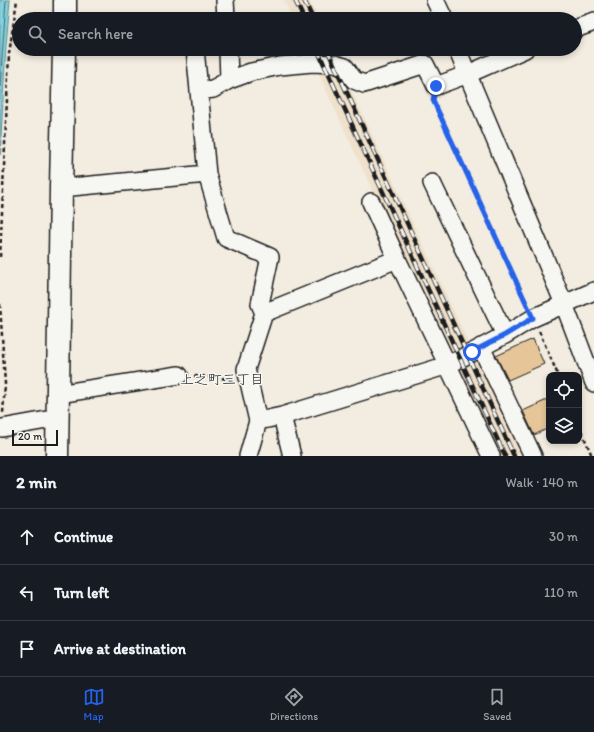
<!DOCTYPE html>
<meta charset="utf-8">
<style>
body{margin:0;font-family:Itim,"Klee One",sans-serif;background:#20242c;color:#f1f3f6}
.controls{position:absolute;right:12px;bottom:12px;display:grid;overflow:hidden;border-radius:8px;box-shadow:0 2px 6px #0003}
.controls button{width:36px;height:36px;display:grid;place-items:center;padding:0;border:0;border-bottom:1px solid #363941;background:#171b24;color:#f1f3f6;font:20px sans-serif}
.scale{position:absolute;left:12px;bottom:10px;width:46px;box-sizing:border-box;padding-left:4px;border:2px solid #1c1c1c;border-top:0;font-size:11px;line-height:14px;white-space:nowrap;color:#1c1c1c;-webkit-text-stroke:3px #f6f6f2;paint-order:stroke}
.stop{position:absolute;width:12px;height:12px;margin:-9px;border:3px solid #2563eb;border-radius:50%;background:#fff}
.stop.end{background:#2563eb;border-color:#fff;box-shadow:0 1px 4px #0008}
.list{margin:0;padding:0;list-style:none}
h2{display:flex;justify-content:space-between;align-items:center;height:52px;margin:0;padding:0 16px;font-size:17px}
h2 small{font-size:13px;font-weight:400;color:#9ea1a6}
.list li{display:grid;grid-template-columns:26px 1fr auto;gap:12px;align-items:center;box-sizing:border-box;height:56px;padding:0 16px;border-top:1px solid #363941}
.list b{display:block;font-size:15px;white-space:nowrap}
.list em{font-size:13px;font-style:normal;color:#9ea1a6}
.icon{flex:none;width:22px;height:22px;fill:none;stroke:currentColor;stroke-width:2;stroke-linecap:round;stroke-linejoin:round}
.map{position:relative;flex:none;width:594px;height:456px;overflow:hidden}
.search{position:absolute;background:#171b24;box-shadow:0 2px 6px #0003;left:12px;right:12px;top:12px;height:44px;display:flex;align-items:center;gap:10px;box-sizing:border-box;padding:0 14px;border-radius:22px;color:#9ea1a6;font-size:15px}
.sheet{height:220px;background:#171b24}
nav{display:flex;justify-content:space-around;align-items:center;box-sizing:border-box;height:56px;border-top:1px solid #363941;background:#171b24;font-size:11px;color:#9ea1a6}
nav a{display:grid;justify-items:center;gap:2px}
nav .on{color:#2563eb}
.map>svg:first-child{display:block}
</style>
<div class="map">
<svg width="594" height="456" viewBox="0 0 594 456">
<rect width="100%" height="100%" fill="#f3ece0"/>
<filter id="ink" filterUnits="userSpaceOnUse"><feTurbulence type="fractalNoise" baseFrequency=".025" numOctaves="2"/><feDisplacementMap in="SourceGraphic" scale="8" xChannelSelector="R" yChannelSelector="G"/><feConvolveMatrix kernelMatrix="1 2 1 2 8 2 1 2 1" color-interpolation-filters="sRGB"/></filter>
<g filter="url(#ink)">
<!-- built -->
<path fill="#efe1cb" d="M284,0H309L318,19H293Z
M307,49H332L521,456H496Z"/>
<!-- water -->
<path fill="#83d2e0" stroke="#5a8992" d="M0,0H10L6,45L0,155Z"/>
<g fill="none" stroke-linecap="round" stroke-linejoin="round">
<!-- shore -->
<path stroke="#45656a" stroke-width="1" d="M0,87L6,0"/>
</g>
<!-- building -->
<path fill="#e6c699" stroke="#1c1c1c" d="M533,339L544,364L508,380L496,356Z
M549,399V428L534,435L523,411Z"/>
<g fill="none" stroke-linecap="round" stroke-linejoin="round">
<defs>
<path id="minor" d="M225,0L226,19
M435,0L444,19
M575,29L594,22
M195,49L207,174
M228,49L229,80
M457,49L564,304L594,383
M199,91L213,89L229,80L251,72L280,66L312,63L334,64L345,67L354,80L364,84L425,64L436,86L468,74L525,49
M432,183L505,335
M61,188L207,174L226,238L270,257L260,304L264,313L246,369L258,421
M371,202L397,259
M264,313L397,259L491,456
M481,347L533,456
M58,394L179,375
M282,416L292,456
M2,428L58,418
M248,456L258,421L282,416L448,365L505,335L533,318L594,291"/>
<path id="tertiary" d="M65,19V0
M57,456L61,188L64,49"/>
</defs>
<!-- minor casing -->
<use href="#minor" stroke="#1c1c1c" stroke-width="20"/>
<!-- tertiary casing -->
<use href="#tertiary" stroke="#1c1c1c" stroke-width="25"/>
<!-- path -->
<path stroke="#1c1c1c" stroke-width="2.5" stroke-dasharray="4 3" stroke-linecap="butt" d="M433,100L527,305
M0,257L9,54L17,0
M0,304L5,384L3,413
M539,331L558,375
M194,376L218,377L233,381
M579,425L592,456"/>
<!-- minor -->
<use href="#minor" stroke="#f6f6f2" stroke-width="17"/>
<!-- tertiary -->
<use href="#tertiary" stroke="#f6f6f2" stroke-width="22"/>
<defs>
<path id="rail" d="M295,0L304,19
M304,0L313,19
M317,49L505,456
M327,49L514,456"/>
</defs>
<!-- rail casing -->
<use href="#rail" stroke="#1c1c1c" stroke-width="4.5"/>
<!-- rail -->
<use href="#rail" stroke="#f6f6f2" stroke-width="3" stroke-dasharray="9" stroke-linecap="butt"/>
</g>
</g>
<g fill="none" stroke-linecap="round" stroke-linejoin="round" filter="url(#ink)">
<!-- route -->
<path stroke="#2563eb" stroke-width="5" d="M436,86L433,100L533,318L505,335L472,352"/>
</g>
<g text-anchor="middle" dominant-baseline="central" stroke-width="3" stroke-linejoin="round" paint-order="stroke">
<!-- neighbourhood labels -->
<g font-size="14" fill="#1c1c1c" stroke="#f6f6f2">
<text x="222" y="379">上之町三丁目</text>
</g>
</g>
</svg>
<div class="controls">
<button><svg class="icon" aria-label="locate" viewBox="0 0 24 24"><circle cx="12" cy="12" r="6"/><path d="M12 2v4M12 18v4M2 12h4M18 12h4"/></svg></button>
<button><svg class="icon" aria-label="layers" viewBox="0 0 24 24"><path d="M12 4l9 5-9 5-9-5zM3 14l9 5 9-5"/></svg></button>
</div>
<div class="scale">20 m</div>
<div class="stop" style="left:472px;top:352px"></div>
<div class="stop end" style="left:436px;top:86px"></div>
<div class="search"><svg class="icon" aria-label="search" viewBox="0 0 24 24"><circle cx="10" cy="10" r="6"/><path d="M15 15l6 6"/></svg>Search here</div>
</div>
<section class="sheet">
<h2>2 min<small>Walk · 140 m</small></h2>
<ul class="list">
<li><svg class="icon" aria-label="ahead" viewBox="0 0 24 24"><path d="M12 20V5M6 11l6-6 6 6"/></svg><div><b>Continue</b></div><em>30 m</em></li>
<li><svg class="icon" aria-label="left" viewBox="0 0 24 24"><path d="M17 20v-9H6M10 6l-5 5 5 5"/></svg><div><b>Turn left</b></div><em>110 m</em></li>
<li><svg class="icon" aria-label="arrive" viewBox="0 0 24 24"><path d="M6 21V4h12l-3 4 3 4H6"/></svg><div><b>Arrive at destination</b></div></li>
</ul>
</section>
<nav>
<a class="on"><svg class="icon" aria-label="map" viewBox="0 0 24 24"><path d="M3 6l6-2 6 2 6-2v14l-6 2-6-2-6 2zM9 4v14M15 6v14"/></svg>Map</a>
<a><svg class="icon" aria-label="directions" viewBox="0 0 24 24"><path d="M12 3l9 9-9 9-9-9zM9 14v-3h6M13 9l2 2-2 2"/></svg>Directions</a>
<a><svg class="icon" aria-label="saved" viewBox="0 0 24 24"><path d="M7 4h10v16l-5-4-5 4z"/></svg>Saved</a>
</nav>
